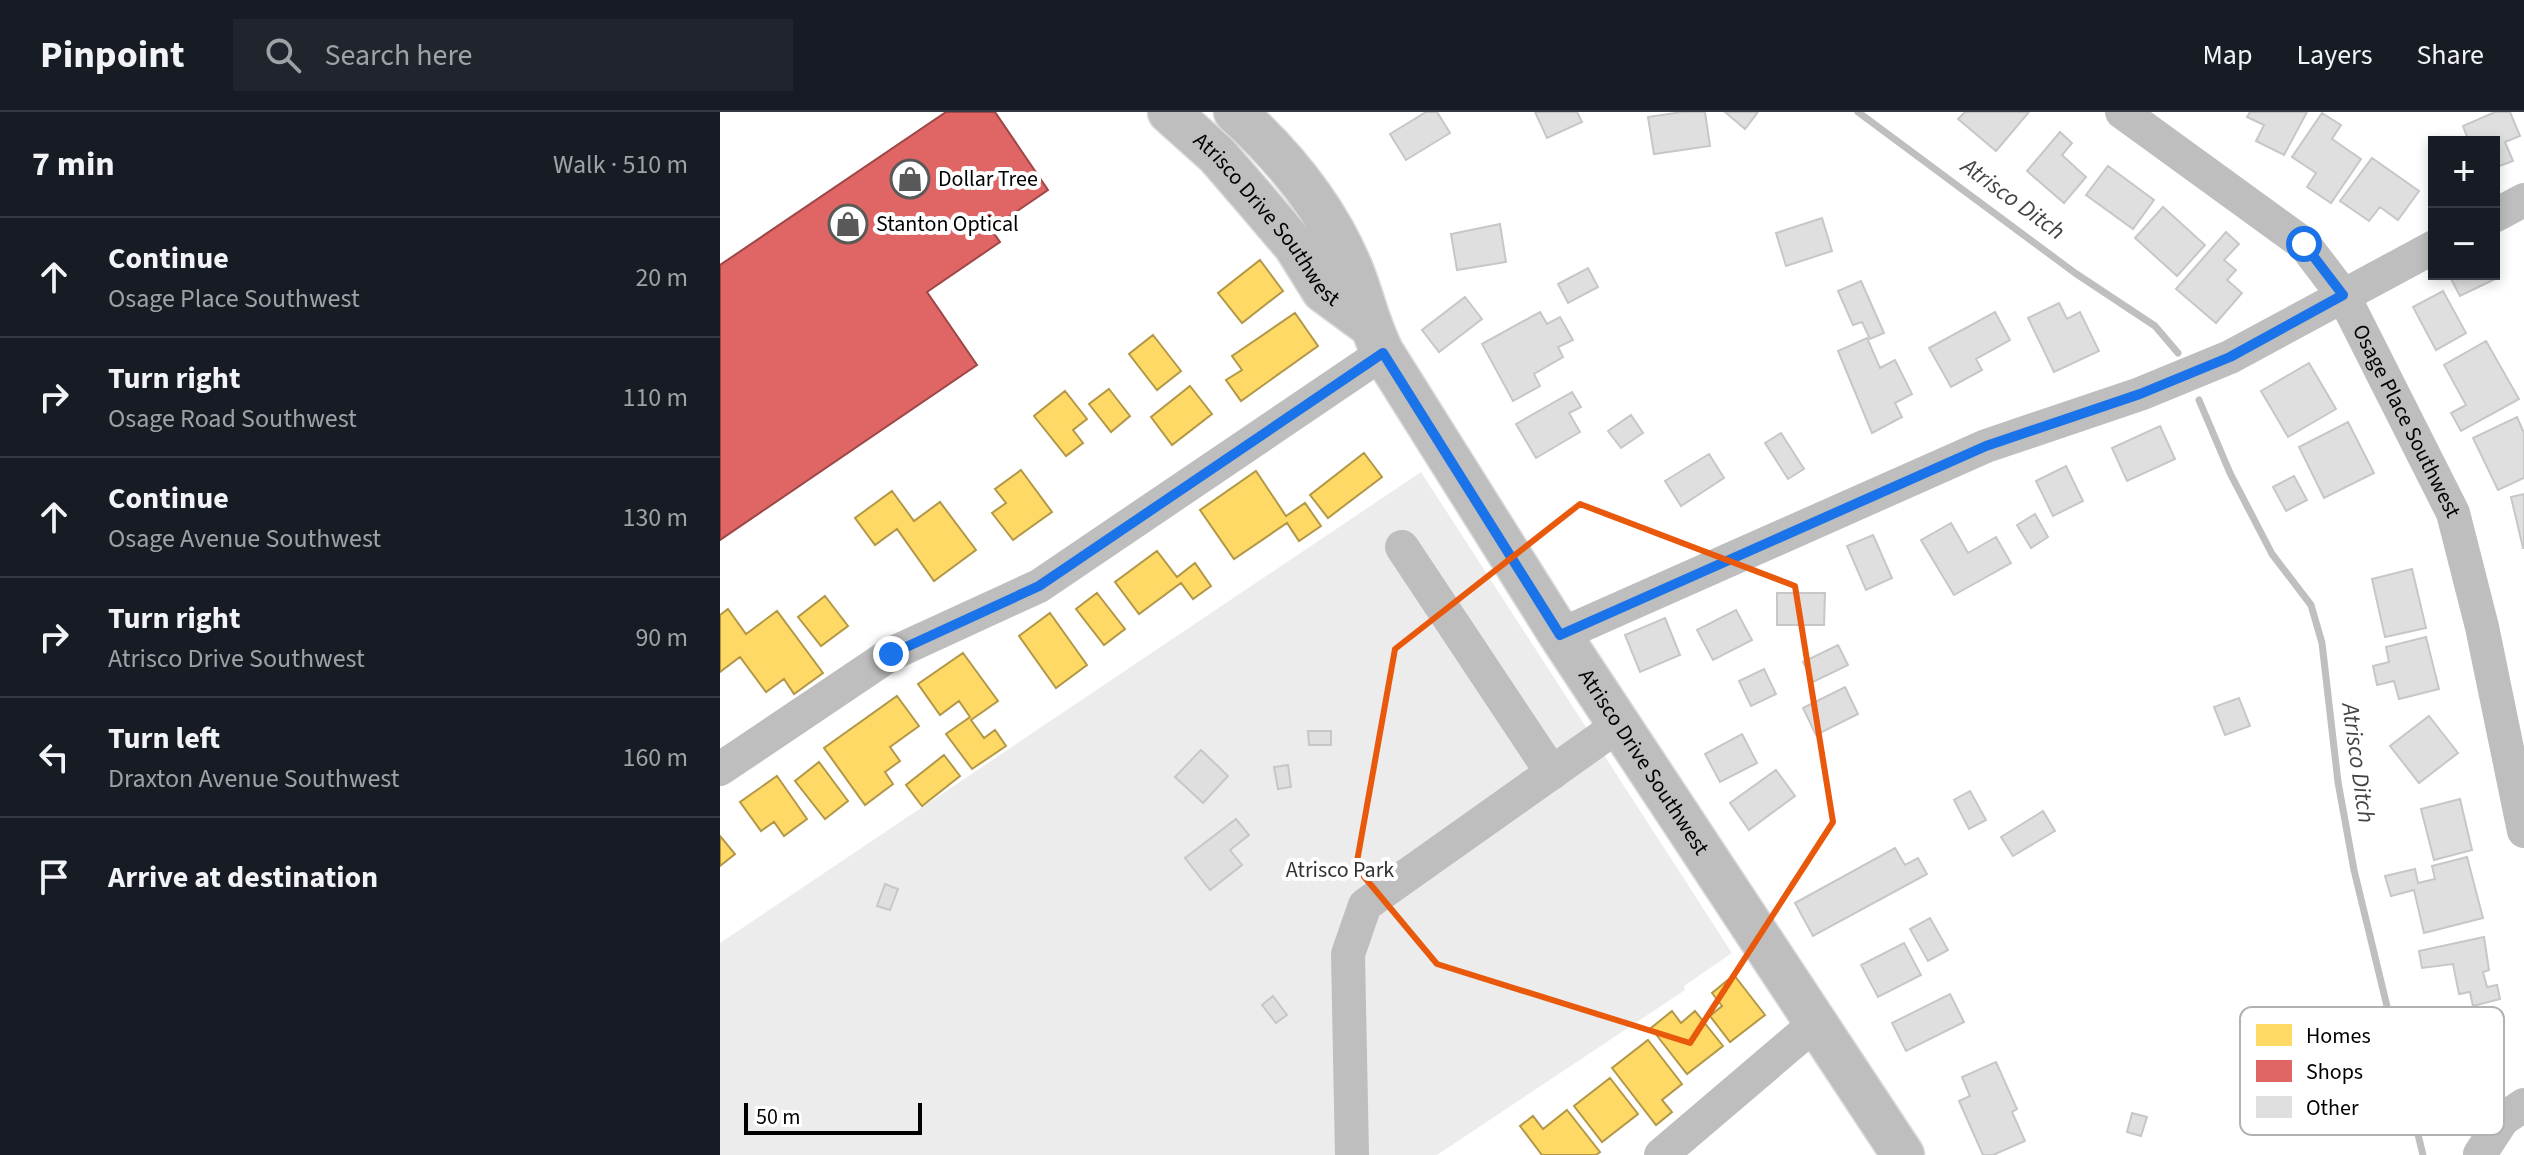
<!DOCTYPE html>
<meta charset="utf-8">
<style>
body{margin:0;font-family:"Source Sans 3",sans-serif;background:#20242c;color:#f1f3f6}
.controls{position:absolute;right:24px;top:24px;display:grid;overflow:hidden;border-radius:0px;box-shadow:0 4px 12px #0003}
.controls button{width:72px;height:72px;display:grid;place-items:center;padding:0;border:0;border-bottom:2px solid #363941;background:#171b24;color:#f1f3f6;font:40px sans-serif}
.scale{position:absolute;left:24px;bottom:20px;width:178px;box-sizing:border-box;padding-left:8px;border:4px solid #000;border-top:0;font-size:22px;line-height:28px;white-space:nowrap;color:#000;-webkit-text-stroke:6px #fff;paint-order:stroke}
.stop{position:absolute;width:24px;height:24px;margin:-18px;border:6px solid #1a73e8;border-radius:50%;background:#fff}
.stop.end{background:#1a73e8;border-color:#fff;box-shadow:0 2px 8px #0008}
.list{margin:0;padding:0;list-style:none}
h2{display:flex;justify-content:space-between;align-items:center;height:104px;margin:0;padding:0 32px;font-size:34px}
h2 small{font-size:26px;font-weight:400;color:#9ea1a6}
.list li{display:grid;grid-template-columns:52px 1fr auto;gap:24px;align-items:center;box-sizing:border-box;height:120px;padding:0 32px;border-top:2px solid #363941}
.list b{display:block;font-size:30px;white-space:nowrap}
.list p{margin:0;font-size:26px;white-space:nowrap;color:#9ea1a6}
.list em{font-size:26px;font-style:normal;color:#9ea1a6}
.icon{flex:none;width:44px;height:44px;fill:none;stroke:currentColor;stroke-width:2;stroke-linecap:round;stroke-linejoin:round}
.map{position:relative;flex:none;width:1804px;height:1043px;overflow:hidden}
header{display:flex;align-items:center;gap:48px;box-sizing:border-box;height:112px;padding:0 40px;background:#171b24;border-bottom:2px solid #363941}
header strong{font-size:38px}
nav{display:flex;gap:44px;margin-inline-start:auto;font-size:28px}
.search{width:560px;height:72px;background:#20242c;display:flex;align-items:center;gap:20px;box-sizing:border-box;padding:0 28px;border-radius:0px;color:#9ea1a6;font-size:30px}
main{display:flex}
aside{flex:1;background:#171b24}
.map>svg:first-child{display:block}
</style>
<header>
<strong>Pinpoint</strong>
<div class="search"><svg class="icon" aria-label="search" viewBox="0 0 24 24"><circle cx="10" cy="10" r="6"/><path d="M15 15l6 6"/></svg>Search here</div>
<nav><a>Map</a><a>Layers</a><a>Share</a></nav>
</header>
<main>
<aside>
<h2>7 min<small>Walk · 510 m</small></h2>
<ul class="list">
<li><svg class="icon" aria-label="ahead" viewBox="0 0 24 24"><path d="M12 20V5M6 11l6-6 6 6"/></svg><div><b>Continue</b><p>Osage Place Southwest</p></div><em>20 m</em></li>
<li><svg class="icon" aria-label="right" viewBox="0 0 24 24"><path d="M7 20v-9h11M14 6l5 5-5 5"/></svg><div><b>Turn right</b><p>Osage Road Southwest</p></div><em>110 m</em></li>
<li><svg class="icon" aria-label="ahead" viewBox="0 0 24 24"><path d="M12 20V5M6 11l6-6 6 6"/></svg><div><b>Continue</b><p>Osage Avenue Southwest</p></div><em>130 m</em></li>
<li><svg class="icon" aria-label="right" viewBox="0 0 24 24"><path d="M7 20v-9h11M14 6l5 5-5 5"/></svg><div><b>Turn right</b><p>Atrisco Drive Southwest</p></div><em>90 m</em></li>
<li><svg class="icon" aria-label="left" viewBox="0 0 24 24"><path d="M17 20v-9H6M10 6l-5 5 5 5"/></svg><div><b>Turn left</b><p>Draxton Avenue Southwest</p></div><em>160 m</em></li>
<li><svg class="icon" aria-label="arrive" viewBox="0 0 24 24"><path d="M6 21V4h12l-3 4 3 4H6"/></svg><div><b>Arrive at destination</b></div></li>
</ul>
</aside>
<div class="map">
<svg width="1804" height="1043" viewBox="0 0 1804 1043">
<rect width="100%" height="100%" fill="#fff"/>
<!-- green -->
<path fill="#ececec" d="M701,360L1012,841L964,874L965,878L717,1043H0V831Z"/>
<!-- homes -->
<path fill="#ffd966" stroke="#b29847" stroke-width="2" d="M540,148L563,179L522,211L498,181Z
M575,201L598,234L521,289L506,268L522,258L512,244Z
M433,223L461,259L437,278L409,242Z
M470,274L492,302L452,333L431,305Z
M389,277L410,304L391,320L369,292Z
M345,279L367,307L353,318L363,331L346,344L314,304Z
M644,341L662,365L608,406L590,383Z
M301,358L332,400L293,428L272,401L286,391L275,377Z
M536,359L566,404L585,391L601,414L579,429L567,411L514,447L480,398Z
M172,379L194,409L220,390L256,438L214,469L177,417L155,433L135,406Z
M437,439L457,465L475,451L491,474L473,487L461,471L419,502L395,470Z
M377,481L405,517L384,533L356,497Z
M105,484L128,514L101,534L78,505Z
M8,497L26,522L57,499L103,561L74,582L64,567L46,580L20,545L0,560V503Z
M330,501L367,553L336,576L299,524Z
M243,541L278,589L251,608L264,626L275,618L286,634L252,657L226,622L250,605L239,589L220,603L198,572Z
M177,584L199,614L170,635L180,649L165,660L173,672L145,693L104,636Z
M224,643L240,664L202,694L186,673Z
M99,650L128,689L105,707L75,669Z
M57,664L87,707L64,724L54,710L41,719L20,690Z
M0,724L15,742L0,754Z
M1014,863L1045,903L1010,930L990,904L1002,894L992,881Z
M952,899L961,911L975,899L1003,934L967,962L931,916Z
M928,928L962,972L942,988L952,1000L936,1013L892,956Z
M890,966L918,1002L882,1030L854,994Z
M847,998L880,1040L876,1043H822L800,1014L813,1004L823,1017Z"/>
<!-- shops -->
<path fill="#e06666" stroke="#9d4747" stroke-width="2" d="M226,0H275L328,78L271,117L280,130L207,180L257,253L0,428V153Z"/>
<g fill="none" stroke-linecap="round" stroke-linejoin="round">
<!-- stream -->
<path stroke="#bfbfbf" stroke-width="7" d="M1138,0L1355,161L1435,214L1458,241
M1479,288L1510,361L1552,442L1591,493L1602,531L1618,670L1634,758L1703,1043"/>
</g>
<!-- building -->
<path fill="#dfdfdf" stroke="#c7c7c7" stroke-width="2" d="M706,0H717L730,21L686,48L670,22Z
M815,0H857L862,10L827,26Z
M962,0H985L990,34L934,42L928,5Z
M1005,0H1038L1025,17Z
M1245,0H1309L1276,39L1238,7Z
M1530,0H1587L1564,43L1536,29L1544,13L1527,5Z
M1775,0H1790L1800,24L1785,30L1793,49L1774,56V30H1749L1743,14Z
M1602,1L1621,13L1612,27L1641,47L1611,91L1587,75L1596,61L1572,45Z
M1340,20L1352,31L1342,43L1366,65L1344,91L1307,59Z
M1652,46L1699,79L1678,108L1660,95L1649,109L1620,89Z
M1388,54L1434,88L1413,117L1366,83Z
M1443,95L1485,133L1457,164L1415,126Z
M1102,106L1112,139L1066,154L1056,121Z
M780,112L786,150L737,158L731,122Z
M1506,120L1519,132L1504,148L1516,158L1507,168L1522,181L1496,211L1456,177Z
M868,156L878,175L848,191L838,172Z
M1772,162L1775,167L1740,184L1729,163Z
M1141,169L1164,221L1150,227L1142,210L1133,213L1118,179Z
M1723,179L1746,221L1716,238L1693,195Z
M745,185L762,207L719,240L702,218Z
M1339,191L1347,207L1360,200L1379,239L1334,260L1308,206Z
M820,200L827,212L840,205L853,228L838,235L843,245L814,262L820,274L793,289L762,232Z
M1275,200L1290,228L1256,247L1262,258L1231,275L1209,236Z
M1147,226L1160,256L1175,248L1192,282L1175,291L1182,305L1152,321L1118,239Z
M1766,229L1799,287L1741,319L1731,301L1746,293L1724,253Z
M1589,251L1616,297L1568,325L1541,279Z
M852,280L861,295L849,301L860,320L816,346L796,312Z
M911,303L923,321L901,336L888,319Z
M1797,305L1804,321V366L1778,378L1753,326Z
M1628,310L1654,361L1604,386L1579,335Z
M1440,314L1455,347L1407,369L1392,336Z
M1061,321L1084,357L1068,367L1045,331Z
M989,342L1004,366L961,394L945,369Z
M1346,354L1363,389L1333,404L1316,369Z
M1574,364L1587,388L1566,399L1553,375Z
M1804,382V436H1803L1791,385Z
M1315,402L1328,425L1311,436L1297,413Z
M1231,411L1248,441L1276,425L1291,451L1234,483L1201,428Z
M1153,423L1172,466L1146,478L1127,434Z
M1692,457L1706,516L1665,525L1652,467Z
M1057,481H1105L1104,513H1057Z
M1016,498L1032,528L993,548L977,518Z
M945,506L960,543L920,560L905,523Z
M1706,525L1719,577L1679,587L1674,569L1657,573L1653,554L1669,550L1666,535Z
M1118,533L1128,553L1093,570L1083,550Z
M1044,557L1056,582L1031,594L1019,569Z
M1125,575L1138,602L1096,623L1083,596Z
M1519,586L1530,614L1505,623L1494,595Z
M1709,604L1738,641L1699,671L1670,634Z
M588,619H611V633H589Z
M1022,622L1037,651L1000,670L985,642Z
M481,638L508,664L483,691L455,665Z
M568,653L571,675L558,677L554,655Z
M1056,658L1075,684L1029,718L1010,691Z
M1250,679L1266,708L1249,717L1234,688Z
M1740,687L1752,738L1714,748L1701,697Z
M1323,699L1335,719L1293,744L1281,725Z
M516,707L529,723L510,738L522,753L490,778L465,746Z
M1175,736L1185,753L1198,746L1207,762L1093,824L1075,791Z
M1747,745L1763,806L1704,821L1694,778L1671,784L1665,764L1695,757L1698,771L1715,767L1712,754Z
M165,772L178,777L170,798L157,794Z
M1210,806L1228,838L1208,849L1190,817Z
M1764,825L1769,858L1763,860L1767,875L1777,873L1780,887L1753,894L1750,880L1739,882L1733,852L1702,856L1699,839Z
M1184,831L1201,863L1158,885L1141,853Z
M1230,882L1244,910L1186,939L1172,911Z
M553,884L567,903L556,911L542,893Z
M1276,950L1297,997L1292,1000L1305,1029L1273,1043H1263L1239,989L1250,984L1242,965Z
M1412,1001L1427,1005L1421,1024L1407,1020Z"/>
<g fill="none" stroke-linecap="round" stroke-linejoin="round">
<defs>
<g id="major">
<path id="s2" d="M449,0L497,43L535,87L575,134L603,179L648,212"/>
<path id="s3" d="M515,0C564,44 608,98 633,160C644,188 649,214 663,241L840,523L1183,1043"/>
</g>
</defs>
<!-- major casing -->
<use href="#major" stroke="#dbdbdb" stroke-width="45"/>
<!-- minor -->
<g stroke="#bebebe" stroke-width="34">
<path id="s1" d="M1402,0L1584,132L1623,183L1733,401L1762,515L1804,719"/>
<path d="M1774,104L1804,88"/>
<path d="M682,435L832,661"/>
<path d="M840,523L1266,334L1420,282L1510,245L1714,135"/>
<path d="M0,657L171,542L319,474L663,241"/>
<path d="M1760,1042L1783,1007L1804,993"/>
<path d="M632,1043L628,842L645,793L899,613"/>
<path d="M941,1043L1097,910"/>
</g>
<!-- major -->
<use href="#major" stroke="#bebebe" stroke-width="42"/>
</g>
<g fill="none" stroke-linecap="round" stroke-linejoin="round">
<!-- route -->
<path stroke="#1a73e8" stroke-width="10" d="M171,542L319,474L663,241L840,523L1266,334L1420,282L1510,245L1623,183L1584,132"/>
</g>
<!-- marked area -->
<path fill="none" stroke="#e8590c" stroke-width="6" stroke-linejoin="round" d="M860,392L1075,474L1113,710L970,931L717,852L636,755L675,537Z"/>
<!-- icons -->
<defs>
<symbol id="shop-ring" viewBox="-11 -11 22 22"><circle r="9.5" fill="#fff" stroke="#595959" stroke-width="1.5"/><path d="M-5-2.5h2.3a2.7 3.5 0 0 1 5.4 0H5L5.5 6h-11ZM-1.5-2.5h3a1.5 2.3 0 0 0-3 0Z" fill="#595959"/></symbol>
</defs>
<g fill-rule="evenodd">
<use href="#shop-ring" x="168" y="45" width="44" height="44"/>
<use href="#shop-ring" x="106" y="90" width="44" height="44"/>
</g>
<g text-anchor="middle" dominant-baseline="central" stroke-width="8" stroke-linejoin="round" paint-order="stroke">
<!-- poi labels -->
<g font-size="22" fill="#000" stroke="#fff" text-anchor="start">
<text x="218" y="67">Dollar Tree</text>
<text x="156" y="112">Stanton Optical</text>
</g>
<!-- street labels -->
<g font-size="22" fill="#000" stroke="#fff">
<text stroke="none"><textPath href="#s2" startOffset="146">Atrisco Drive Southwest</textPath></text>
<text stroke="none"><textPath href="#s1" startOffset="430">Osage Place Southwest</textPath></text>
<text stroke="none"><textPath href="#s3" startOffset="772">Atrisco Drive Southwest</textPath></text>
</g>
<!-- park labels -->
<g font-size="22" fill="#333" stroke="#fff">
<text x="620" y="758">Atrisco Park</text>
</g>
<!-- water labels -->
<g font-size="24" font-style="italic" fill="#444" stroke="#fff">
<text transform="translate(1293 87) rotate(36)">Atrisco Ditch</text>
<text transform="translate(1638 651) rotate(82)">Atrisco Ditch</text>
</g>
</g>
<!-- legend -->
<rect x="1520" y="895" width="264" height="128" rx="12" fill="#fff" stroke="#b2b2b2" stroke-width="2"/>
<rect x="1536" y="912" width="36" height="22" fill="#ffd966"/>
<rect x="1536" y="948" width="36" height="22" fill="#e06666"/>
<rect x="1536" y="984" width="36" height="22" fill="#dfdfdf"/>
<g font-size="22" fill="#000">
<text x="1586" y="931">Homes</text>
<text x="1586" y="967">Shops</text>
<text x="1586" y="1003">Other</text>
</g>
</svg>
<div class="controls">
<button>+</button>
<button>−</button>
</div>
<div class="scale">50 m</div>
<div class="stop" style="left:1584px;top:132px"></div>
<div class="stop end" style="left:171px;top:542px"></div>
</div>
</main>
